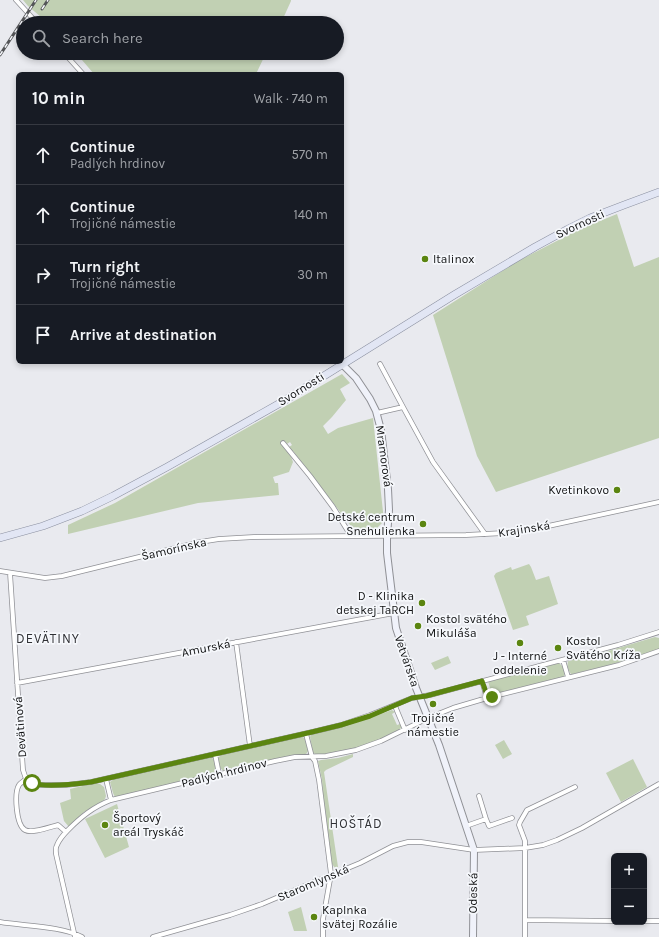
<!DOCTYPE html>
<meta charset="utf-8">
<style>
body{margin:0;font-family:Karla,sans-serif;background:#20242c;color:#f1f3f6}
.controls{position:absolute;right:12px;bottom:12px;display:grid;overflow:hidden;border-radius:6px;box-shadow:0 2px 6px #0003}
.controls button{width:36px;height:36px;display:grid;place-items:center;padding:0;border:0;border-bottom:1px solid #363941;background:#171b24;color:#f1f3f6;font:20px sans-serif}
.stop{position:absolute;width:12px;height:12px;margin:-9px;border:3px solid #5b8510;border-radius:50%;background:#fff}
.stop.end{background:#5b8510;border-color:#fff;box-shadow:0 1px 4px #0008}
.list{margin:0;padding:0;list-style:none}
h2{display:flex;justify-content:space-between;align-items:center;height:52px;margin:0;padding:0 16px;font-size:17px}
h2 small{font-size:13px;font-weight:400;color:#9ea1a6}
.list li{display:grid;grid-template-columns:26px 1fr auto;gap:12px;align-items:center;box-sizing:border-box;height:60px;padding:0 16px;border-top:1px solid #363941}
.list b{display:block;font-size:15px;white-space:nowrap}
.list p{margin:0;font-size:13px;white-space:nowrap;color:#9ea1a6}
.list em{font-size:13px;font-style:normal;color:#9ea1a6}
.icon{flex:none;width:22px;height:22px;fill:none;stroke:currentColor;stroke-width:2;stroke-linecap:round;stroke-linejoin:round}
.map{position:relative;flex:none;width:659px;height:937px;overflow:hidden}
.search{position:absolute;background:#171b24;box-shadow:0 2px 6px #0003;left:16px;top:16px;width:328px;height:44px;display:flex;align-items:center;gap:10px;box-sizing:border-box;padding:0 14px;border-radius:22px;color:#9ea1a6;font-size:15px}
.panel{position:absolute;background:#171b24;box-shadow:0 2px 6px #0003;left:16px;top:72px;width:328px;height:292px;border-radius:6px}
.map>svg:first-child{display:block}
</style>
<div class="map">
<svg width="659" height="937" viewBox="0 0 659 937">
<rect width="100%" height="100%" fill="#e9eaef"/>
<!-- green -->
<path fill="#c1d0b3" d="M23,0H291V1L281,23H48L28,6Z
M76,53H266L256,74H94Z
M617,214L634,267L659,257V438L496,492L477,456L433,315L518,261L578,230Z
M342,374L350,383L340,389L346,400L332,417L323,426L328,434L338,428L373,418L384,521L376,529L354,530L293,451H292L289,447L292,445L290,442L287,444L285,441L293,462L289,472L273,477L275,483H278L279,495L198,503L68,534V525L115,503Z
M529,564L531,567L536,580L549,576L558,604L526,616L529,625L513,630L494,576L496,573L511,567L512,570Z
M655,637L659,638V649C631,660 602,667 573,674H571C568,670 566,664 569,660L608,651Z
M448,656L451,663L435,670L431,663Z
M559,663C563,666 566,672 564,677L492,695L488,681Z
M392,710L395,712L392,714L397,725L400,724L401,726V728L399,730C389,734 380,740 370,743C360,747 323,759 313,753L310,737L311,735L347,726Z
M300,737H303L305,739L308,751L307,753L304,755L280,758L224,771C219,769 219,763 218,758L221,755Z
M504,740L512,754L503,759L495,745Z
M353,754V757L326,770L324,772L338,867L335,868L332,864L323,794L322,780L318,761L321,760L338,758Z
M211,757C216,760 219,770 213,774L118,797H115L113,793L110,782L114,779Z
M633,759L647,787L621,802L606,773Z
M95,783L100,784L104,787L106,796L105,799L102,802L84,812L69,827L64,821L60,803L71,799L70,789Z
M117,804L129,847L105,858L85,819Z
M301,907L307,931H294L288,912Z"/>
<g fill="none" stroke-linecap="round" stroke-linejoin="round">
<defs>
<path id="street" d="M16,0L37,23
M64,53L83,74
M380,364L403,407L433,462L485,534
M377,413L403,407
M283,443L310,476L333,507L351,536
M0,571L45,578L62,576L200,542L219,539L254,537L466,535L504,533L539,528L659,502
M10,573L23,770L26,779C24,781 20,783 19,785C14,793 16,825 25,830C32,834 50,827 58,825L66,832
M236,642L250,746
M563,660L568,677
M482,681L487,698
M17,683L394,613
M395,706L405,730
M306,734L312,757L315,761L319,780L331,874L323,919V937
M215,754L219,774
M26,779L29,782L36,785H66L91,782L250,746L312,732L341,725L370,715L412,698L430,695L618,645L659,632
M106,779L111,800
M486,819L489,826L512,818
M466,826L486,819L479,796
M525,920L614,921
M644,921H659
M0,922C23,926 62,926 82,937
M75,937L56,854C56,851 55,848 57,845C59,840 64,834 68,830C81,817 93,807 111,800L275,761L295,757L326,756L356,750L381,741L428,718L453,708L487,698L619,665L659,651
M153,937L230,915L262,904L302,887L360,863L393,846L408,842H421L474,850L525,848L543,845L557,840L582,828L659,784
M525,937V841L519,825L520,822L527,810L575,787"/>
<path id="secondary" d="M342,364L356,378L370,399L376,411L381,430L388,489L389,510L387,536V553L396,628L416,688L439,745L474,850L473,937"/>
<path id="primary" d="M0,538L43,526L82,511L113,496L167,467L282,402L454,295L535,247L568,229L590,218L624,205L659,192"/>
</defs>
<!-- street casing -->
<use href="#street" stroke="#909196" stroke-width="5.5"/>
<!-- secondary casing -->
<use href="#secondary" stroke="#909196" stroke-width="8"/>
<!-- primary casing -->
<use href="#primary" stroke="#8b90a0" stroke-width="8"/>
<!-- street -->
<use href="#street" stroke="#fff" stroke-width="4"/>
<!-- secondary -->
<use href="#secondary" stroke="#f0f2fa" stroke-width="6"/>
<!-- primary -->
<use href="#primary" stroke="#e2e6f4" stroke-width="7"/>
<defs>
<path id="rail" d="M42,9L48,0
M0,55L36,0"/>
</defs>
<!-- rail casing -->
<use href="#rail" stroke="#545558" stroke-width="3"/>
<!-- rail -->
<use href="#rail" stroke="#f6f8fc" stroke-width="1.5" stroke-dasharray="4.5" stroke-linecap="butt"/>
</g>
<g fill="none" stroke-linecap="round" stroke-linejoin="round">
<!-- route -->
<path stroke="#5b8510" stroke-width="5" d="M32,783C46,788 76,784 91,782L250,746L312,732L341,725L370,716L412,698L426,696L482,681L488,698L492,697"/>
</g>
<!-- markers -->
<g fill="#5b8510" stroke="#f6f8fc" stroke-width="1.5">
<circle cx="425" cy="259" r="4"/>
<circle cx="617" cy="490" r="4"/>
<circle cx="423" cy="524" r="4"/>
<circle cx="422" cy="603" r="4"/>
<circle cx="418" cy="626" r="4"/>
<circle cx="520" cy="643" r="4"/>
<circle cx="558" cy="648" r="4"/>
<circle cx="433" cy="704" r="4"/>
<circle cx="105" cy="825" r="4"/>
<circle cx="314" cy="917" r="4"/>
</g>
<g text-anchor="middle" dominant-baseline="central" stroke-width="3.5" stroke-linejoin="round" paint-order="stroke">
<!-- street labels -->
<g font-size="12" fill="#0f1011" stroke="#f6f8fc">
<text transform="translate(580 224) rotate(-25)">Svornosti</text>
<text transform="translate(301 389) rotate(-32)">Svornosti</text>
<text transform="translate(384 456) rotate(82)">Mramorová</text>
<text transform="translate(524 529) rotate(-9)">Krajinská</text>
<text transform="translate(174 549) rotate(-13)">Šamorínska</text>
<text transform="translate(206 648) rotate(-11)">Amurská</text>
<text transform="translate(407 661) rotate(71)">Vetvárska</text>
<text transform="translate(20 727) rotate(-94)">Devätinová</text>
<text transform="translate(224 773) rotate(-14)">Padlých hrdinov</text>
<text transform="translate(313 883) rotate(-23)">Staromlynská</text>
<text transform="translate(473 893) rotate(-89)">Odeská</text>
</g>
<!-- poi labels -->
<g font-size="12" fill="#0f1011" stroke="#f6f8fc" text-anchor="start">
<text x="433" y="259">Italinox</text>
<text x="609" y="490" text-anchor="end">Kvetinkovo</text>
<text x="415" y="517" text-anchor="end">Detské centrum<tspan x="415" dy="14">Snehulienka</tspan></text>
<text x="414" y="596" text-anchor="end">D - Klinika<tspan x="414" dy="14">detskej TaRCH</tspan></text>
<text x="426" y="619">Kostol svätého<tspan x="426" dy="14">Mikuláša</tspan></text>
<text x="566" y="641">Kostol<tspan x="566" dy="14">Svätého Kríža</tspan></text>
<text x="520" y="656" text-anchor="middle">J - Interné<tspan x="520" dy="14">oddelenie</tspan></text>
<text x="433" y="718" text-anchor="middle">Trojičné<tspan x="433" dy="14">námestie</tspan></text>
<text x="113" y="818">Športový<tspan x="113" dy="14">areál Tryskáč</tspan></text>
<text x="322" y="910">Kaplnka<tspan x="322" dy="14">svätej Rozálie</tspan></text>
</g>
<!-- neighbourhood labels -->
<g font-size="13" letter-spacing="1" fill="#303135" stroke="#f6f8fc">
<text x="48" y="638">DEVÄTINY</text>
<text x="356" y="823">HOŠTÁD</text>
</g>
</g>
</svg>
<div class="controls">
<button>+</button>
<button>−</button>
</div>
<div class="stop" style="left:32px;top:783px"></div>
<div class="stop end" style="left:492px;top:697px"></div>
<div class="search"><svg class="icon" aria-label="search" viewBox="0 0 24 24"><circle cx="10" cy="10" r="6"/><path d="M15 15l6 6"/></svg>Search here</div>
<section class="panel">
<h2>10 min<small>Walk · 740 m</small></h2>
<ul class="list">
<li><svg class="icon" aria-label="ahead" viewBox="0 0 24 24"><path d="M12 20V5M6 11l6-6 6 6"/></svg><div><b>Continue</b><p>Padlých hrdinov</p></div><em>570 m</em></li>
<li><svg class="icon" aria-label="ahead" viewBox="0 0 24 24"><path d="M12 20V5M6 11l6-6 6 6"/></svg><div><b>Continue</b><p>Trojičné námestie</p></div><em>140 m</em></li>
<li><svg class="icon" aria-label="right" viewBox="0 0 24 24"><path d="M7 20v-9h11M14 6l5 5-5 5"/></svg><div><b>Turn right</b><p>Trojičné námestie</p></div><em>30 m</em></li>
<li><svg class="icon" aria-label="arrive" viewBox="0 0 24 24"><path d="M6 21V4h12l-3 4 3 4H6"/></svg><div><b>Arrive at destination</b></div></li>
</ul>
</section>
</div>
